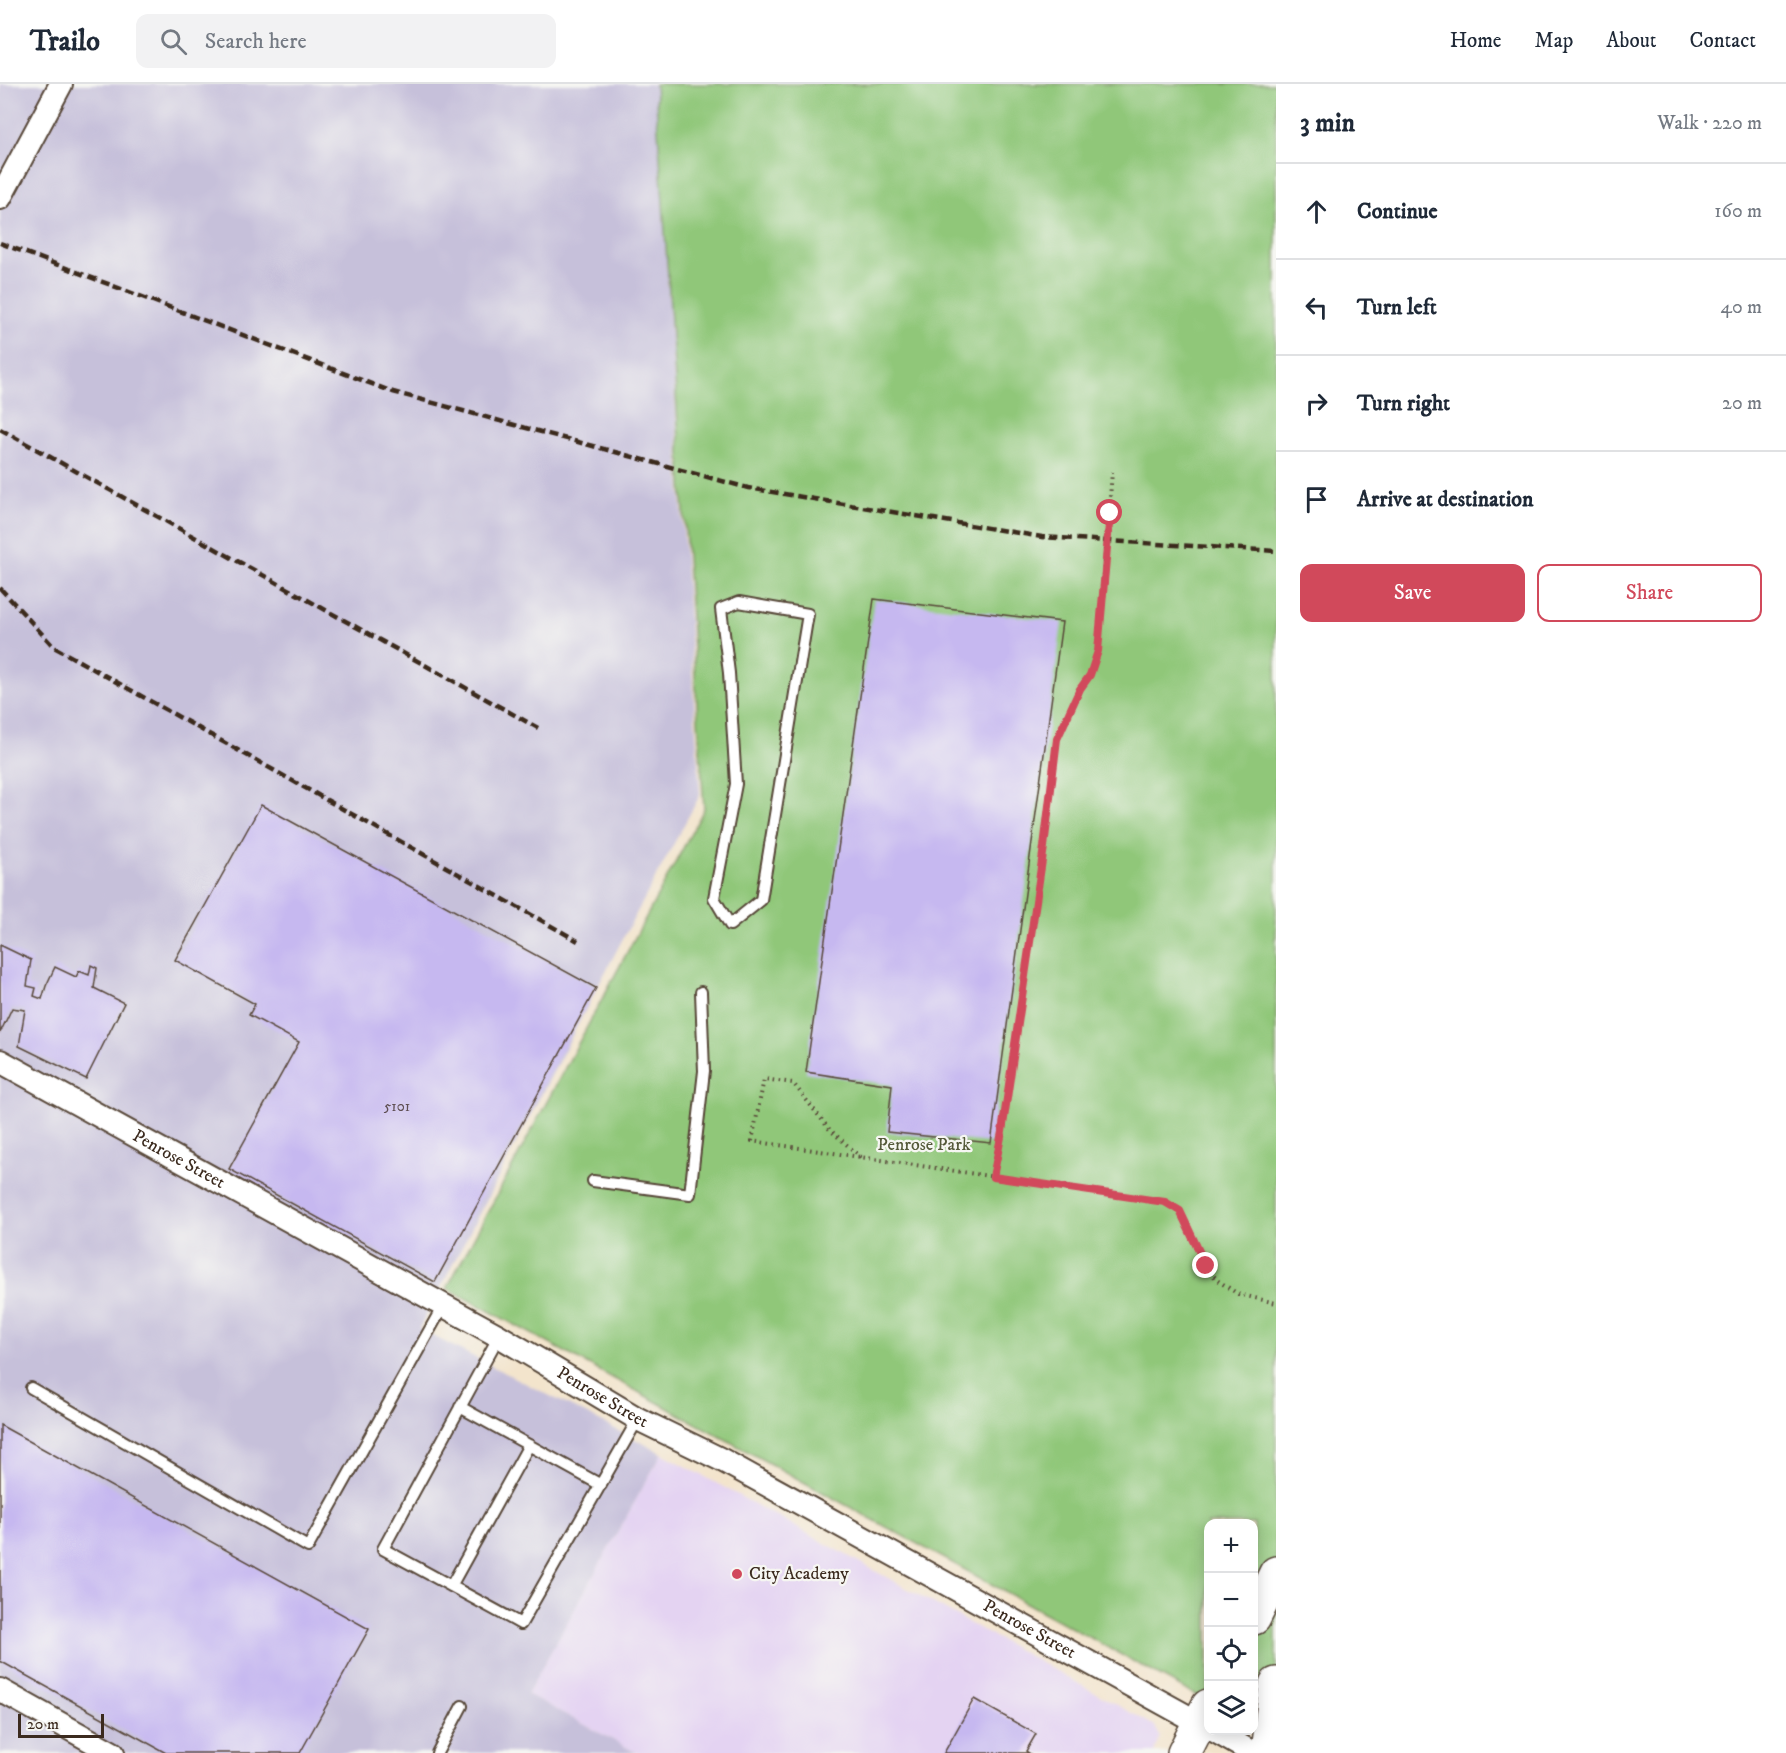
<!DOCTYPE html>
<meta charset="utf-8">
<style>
body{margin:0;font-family:"IM FELL DW Pica",serif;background:#f2f2f3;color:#1f2937}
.controls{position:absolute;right:18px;bottom:18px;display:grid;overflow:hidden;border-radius:12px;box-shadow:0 3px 15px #0003}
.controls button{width:54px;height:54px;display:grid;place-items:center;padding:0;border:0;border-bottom:2px solid #e0e1e3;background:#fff;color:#1f2937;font:30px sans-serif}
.scale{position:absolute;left:18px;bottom:15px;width:86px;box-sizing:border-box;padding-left:6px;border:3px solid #3b2a1e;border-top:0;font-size:16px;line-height:21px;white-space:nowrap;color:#3b2a1e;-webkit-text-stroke:4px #f6f6f2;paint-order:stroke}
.stop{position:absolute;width:18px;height:18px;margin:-14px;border:4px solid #d1495b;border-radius:50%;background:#fff}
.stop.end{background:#d1495b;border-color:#fff;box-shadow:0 2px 6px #0008}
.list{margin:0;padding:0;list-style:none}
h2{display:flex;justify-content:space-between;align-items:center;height:78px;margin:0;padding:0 24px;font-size:26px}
h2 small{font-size:20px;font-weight:400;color:#747a83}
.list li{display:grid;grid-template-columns:39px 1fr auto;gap:18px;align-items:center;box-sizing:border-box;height:96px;padding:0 24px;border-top:2px solid #e0e1e3}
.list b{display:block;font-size:22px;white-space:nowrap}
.list em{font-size:20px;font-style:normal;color:#747a83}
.actions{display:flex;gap:12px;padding:18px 24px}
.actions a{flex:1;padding:14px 0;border:2px solid #d1495b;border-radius:12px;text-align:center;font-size:21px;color:#d1495b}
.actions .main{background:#d1495b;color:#fff}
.icon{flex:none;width:33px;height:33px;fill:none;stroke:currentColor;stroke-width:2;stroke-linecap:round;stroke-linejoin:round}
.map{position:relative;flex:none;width:1276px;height:1669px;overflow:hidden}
header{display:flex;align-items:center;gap:36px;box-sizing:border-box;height:84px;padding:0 30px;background:#fff;border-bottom:2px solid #e0e1e3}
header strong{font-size:28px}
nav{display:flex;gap:33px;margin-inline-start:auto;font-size:21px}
.search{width:420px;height:54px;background:#f2f2f3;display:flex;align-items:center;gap:15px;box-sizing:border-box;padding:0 21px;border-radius:12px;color:#747a83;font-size:22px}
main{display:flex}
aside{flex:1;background:#fff}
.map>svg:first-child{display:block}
</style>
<header>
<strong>Trailo</strong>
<div class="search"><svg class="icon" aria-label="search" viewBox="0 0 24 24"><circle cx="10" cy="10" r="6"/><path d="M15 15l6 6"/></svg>Search here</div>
<nav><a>Home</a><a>Map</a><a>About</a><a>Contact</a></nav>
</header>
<main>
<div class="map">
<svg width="1276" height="1669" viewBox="0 0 1276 1669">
<rect width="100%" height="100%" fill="#f6f6f2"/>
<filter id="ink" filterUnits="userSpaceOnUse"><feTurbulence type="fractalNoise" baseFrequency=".0167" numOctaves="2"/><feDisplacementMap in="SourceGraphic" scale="12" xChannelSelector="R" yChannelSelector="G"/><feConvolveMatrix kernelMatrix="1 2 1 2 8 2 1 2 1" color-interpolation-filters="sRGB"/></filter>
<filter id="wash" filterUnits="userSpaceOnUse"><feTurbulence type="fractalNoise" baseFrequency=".008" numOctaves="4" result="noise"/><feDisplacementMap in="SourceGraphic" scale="24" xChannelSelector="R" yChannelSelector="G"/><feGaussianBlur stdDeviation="1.35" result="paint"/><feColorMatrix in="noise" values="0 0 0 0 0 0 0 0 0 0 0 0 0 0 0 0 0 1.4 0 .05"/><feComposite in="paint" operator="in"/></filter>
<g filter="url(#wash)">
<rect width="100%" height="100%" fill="#f3e4cc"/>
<!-- built -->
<path fill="#e4d3f2" d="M662,1369L1155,1642L1160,1652L1155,1669H637L527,1610Z"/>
<!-- industrial -->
<path fill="#c6c0da" d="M0,0H655L700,711L620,860L419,1245L662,1369L527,1610L637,1669H0Z"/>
<!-- green -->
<path fill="#90c779" stroke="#66784c" stroke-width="1.5" d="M655,0H1276V1655L1254,1643V1440H1208V1618L447,1204L704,725Z"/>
<g id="blocks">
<!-- building -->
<path fill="#c6b8f0" d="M874,515L1062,538L991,1059L887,1048L892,1001L806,988Z
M261,721L596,904L435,1198L229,1085L299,958L249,931L255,920L175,876Z
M0,861L31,876L27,902L36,904L34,912L42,915L46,902L55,883L76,893L79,887L89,891L91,881L97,884L94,904L124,919L86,995L19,962L25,926L12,924L0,949Z
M0,1341L369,1545L300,1669H166L0,1577Z
M974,1615L1036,1650L1026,1667L1029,1669H944Z"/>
</g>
</g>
<g filter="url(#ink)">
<use href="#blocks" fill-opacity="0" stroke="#574638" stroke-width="1.5"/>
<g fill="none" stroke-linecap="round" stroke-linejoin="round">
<defs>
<path id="service" d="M739,518L808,530L761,816L730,841L714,814L736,700L729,589L721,525Z
M593,1097L690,1110L704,987L701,908
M499,1252L383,1465L521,1540L638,1335
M31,1304L308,1463L443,1222
M460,1323L601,1401
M451,1502L529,1361
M437,1669L462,1622"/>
<g id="minor">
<path d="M0,114L61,0"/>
<path id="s1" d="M0,977L499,1252L638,1335L722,1376L1208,1644"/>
<path d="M0,1606L113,1669"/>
<path d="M1213,1646L1253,1669"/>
</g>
<path id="primary" d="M1254,1534L1276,1489
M1184,1669L1208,1622
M1268,1669L1276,1600"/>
</defs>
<!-- service casing -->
<use href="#service" stroke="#574638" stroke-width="14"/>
<!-- minor casing -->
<use href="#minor" stroke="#574638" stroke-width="26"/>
<!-- primary casing -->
<use href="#primary" stroke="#574638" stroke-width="36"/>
<!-- path -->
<path stroke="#574638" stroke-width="4" stroke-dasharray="1.5 4.5" stroke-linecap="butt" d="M861,1073L830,1046L793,999L764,995L752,1057L1165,1118L1180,1127L1206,1182L1217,1196L1238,1210L1276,1219
M993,1093L1002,1048L1044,763L1057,655L1080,605L1090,591"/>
<!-- service -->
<use href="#service" stroke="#fff" stroke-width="10"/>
<!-- minor -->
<use href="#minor" stroke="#fff" stroke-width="22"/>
<!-- primary -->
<use href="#primary" stroke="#fff" stroke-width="33"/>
<!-- rail -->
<path stroke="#3b2a1e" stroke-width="4.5" stroke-dasharray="9 4.5" stroke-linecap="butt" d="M0,159L393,308L748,404L1042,453L1276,467
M0,345L538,644
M0,504L54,563L578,857"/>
<!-- path-bridge -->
<path stroke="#574638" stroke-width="4" stroke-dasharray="1.5 4.5" stroke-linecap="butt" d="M1090,591L1098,567L1112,388"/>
</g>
</g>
<g fill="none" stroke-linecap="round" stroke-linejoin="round" filter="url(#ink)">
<!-- route -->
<path stroke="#d1495b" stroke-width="8" d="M1110,429L1098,567L1090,591L1080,605L1057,655L1044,763L1002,1048L993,1093L1165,1118L1180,1127L1206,1182"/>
</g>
<!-- markers -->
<circle fill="#d1495b" stroke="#f6f6f2" stroke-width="2" cx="737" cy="1490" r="6"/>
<g text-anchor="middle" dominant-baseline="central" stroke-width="4.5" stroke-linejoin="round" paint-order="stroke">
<!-- number labels -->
<g font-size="15" fill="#5e4e52">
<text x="397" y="1022">5101</text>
</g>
<!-- park labels -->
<g font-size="18" fill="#545939" stroke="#f6f6f2">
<text x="924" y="1061">Penrose Park</text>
</g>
<!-- street labels -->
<g font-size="18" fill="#3b2a1e" stroke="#f6f6f2">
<text stroke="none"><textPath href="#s1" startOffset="204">Penrose Street</textPath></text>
<text stroke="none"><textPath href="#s1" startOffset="690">Penrose Street</textPath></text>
<text stroke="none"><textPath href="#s1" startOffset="1176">Penrose Street</textPath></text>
</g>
<!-- poi labels -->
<g font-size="18" fill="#3b2a1e" stroke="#f6f6f2" text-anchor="start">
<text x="749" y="1490">City Academy</text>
</g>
</g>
</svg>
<div class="controls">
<button>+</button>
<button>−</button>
<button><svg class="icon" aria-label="locate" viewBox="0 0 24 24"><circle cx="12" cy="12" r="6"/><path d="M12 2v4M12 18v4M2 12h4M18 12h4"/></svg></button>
<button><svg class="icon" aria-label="layers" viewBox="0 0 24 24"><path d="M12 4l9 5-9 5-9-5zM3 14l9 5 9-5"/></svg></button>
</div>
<div class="scale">20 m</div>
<div class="stop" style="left:1110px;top:429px"></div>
<div class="stop end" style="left:1206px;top:1182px"></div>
</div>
<aside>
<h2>3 min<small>Walk · 220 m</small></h2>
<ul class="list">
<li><svg class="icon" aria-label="ahead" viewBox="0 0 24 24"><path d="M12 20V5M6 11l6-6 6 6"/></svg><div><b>Continue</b></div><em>160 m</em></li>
<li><svg class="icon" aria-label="left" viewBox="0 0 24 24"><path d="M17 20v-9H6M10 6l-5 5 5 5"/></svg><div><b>Turn left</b></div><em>40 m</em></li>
<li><svg class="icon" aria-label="right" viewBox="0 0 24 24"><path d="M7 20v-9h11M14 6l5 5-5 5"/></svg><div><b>Turn right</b></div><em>20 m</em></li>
<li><svg class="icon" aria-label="arrive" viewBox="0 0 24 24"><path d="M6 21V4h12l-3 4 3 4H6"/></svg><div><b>Arrive at destination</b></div></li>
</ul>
<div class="actions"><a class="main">Save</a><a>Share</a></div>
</aside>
</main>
